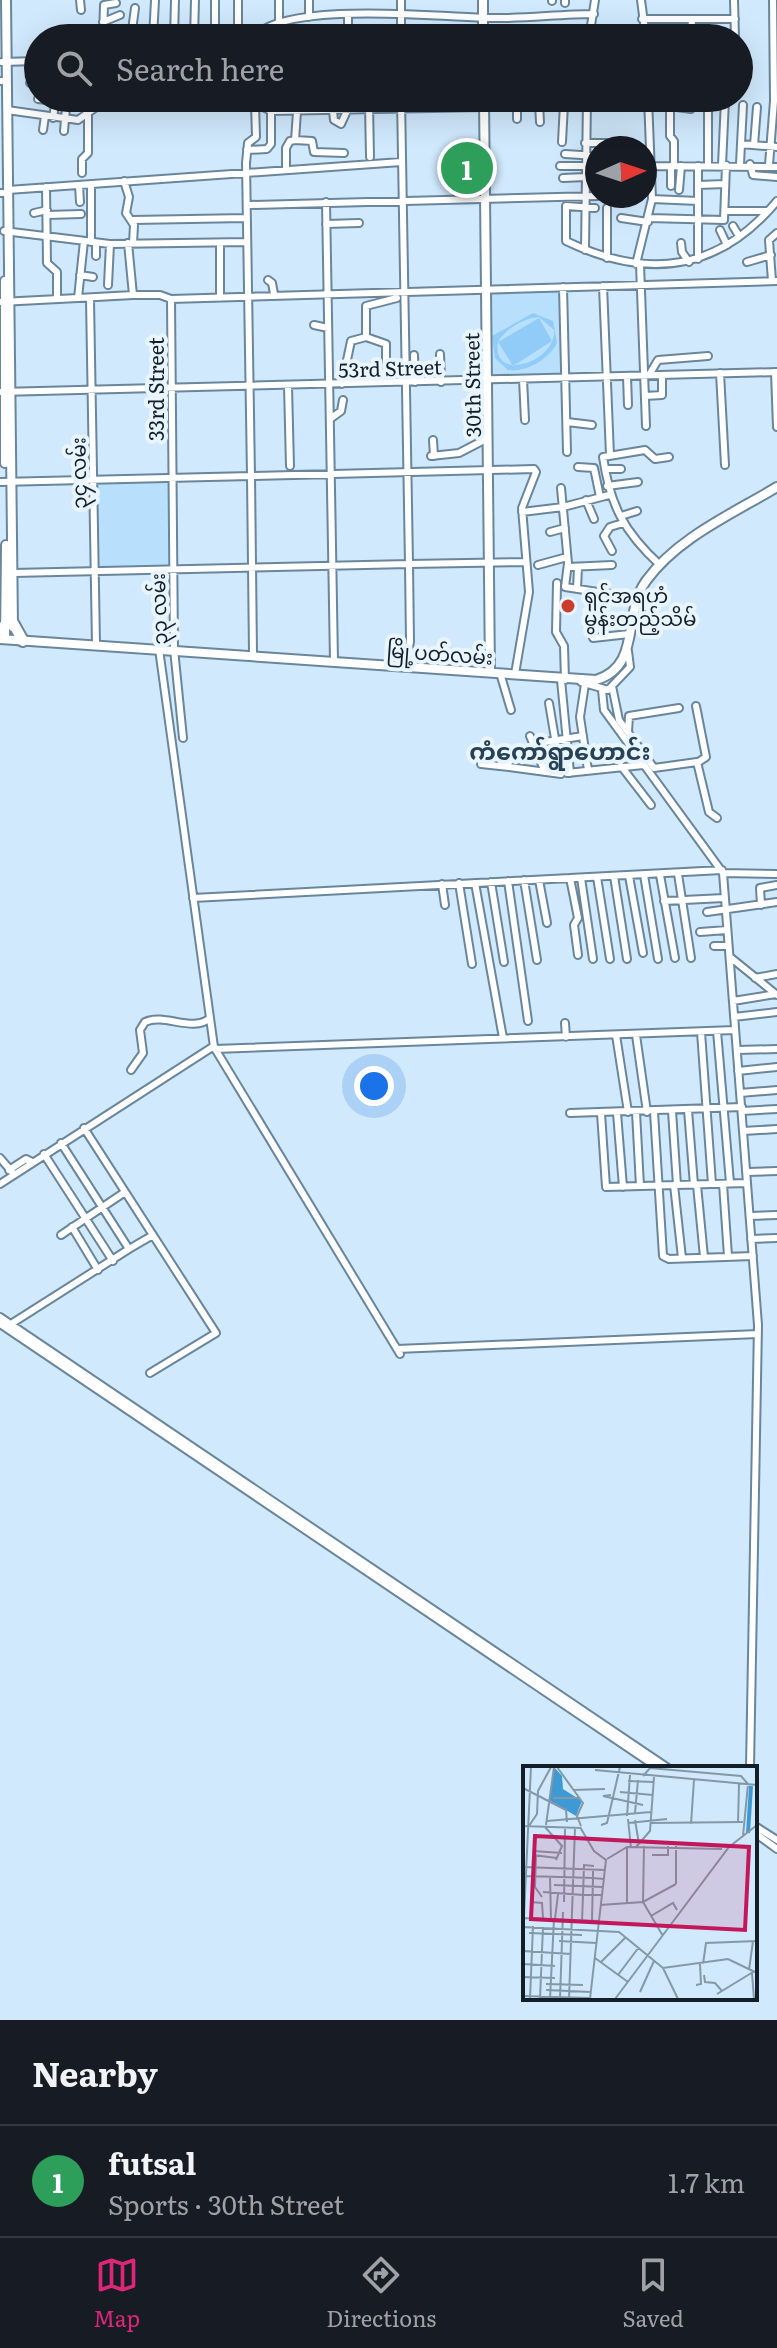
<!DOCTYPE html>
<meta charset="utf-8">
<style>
body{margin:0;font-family:Literata,"Noto Sans Myanmar",serif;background:#20242c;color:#f1f3f6}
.compass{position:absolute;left:585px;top:136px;width:72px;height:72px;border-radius:50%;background:#171b24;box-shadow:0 8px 32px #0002;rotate:87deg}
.you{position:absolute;left:374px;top:1086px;width:28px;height:28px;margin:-20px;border:6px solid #fff;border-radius:50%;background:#1a73e8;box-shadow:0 0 0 12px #1a73e833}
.badge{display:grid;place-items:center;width:52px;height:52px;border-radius:50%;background:#db2777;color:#fff;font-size:26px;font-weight:700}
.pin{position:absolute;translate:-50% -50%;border:4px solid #fff;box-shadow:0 2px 8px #0006}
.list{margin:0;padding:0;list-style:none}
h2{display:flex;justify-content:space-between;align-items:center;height:104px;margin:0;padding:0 32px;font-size:34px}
h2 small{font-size:26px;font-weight:400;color:#9ea1a6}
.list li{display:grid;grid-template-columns:52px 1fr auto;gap:24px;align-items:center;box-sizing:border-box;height:112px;padding:0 32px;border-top:2px solid #363941}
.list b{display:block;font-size:30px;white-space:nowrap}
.list p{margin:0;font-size:26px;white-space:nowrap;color:#9ea1a6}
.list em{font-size:26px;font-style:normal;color:#9ea1a6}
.icon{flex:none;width:44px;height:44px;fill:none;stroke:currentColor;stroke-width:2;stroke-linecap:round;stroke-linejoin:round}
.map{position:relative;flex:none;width:777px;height:2020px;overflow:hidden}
.search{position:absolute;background:#171b24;box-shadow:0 8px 32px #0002;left:24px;right:24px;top:24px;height:88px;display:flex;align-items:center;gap:20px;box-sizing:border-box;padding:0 28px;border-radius:44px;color:#9ea1a6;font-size:30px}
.sheet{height:216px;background:#171b24}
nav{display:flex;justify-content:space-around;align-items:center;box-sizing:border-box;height:112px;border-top:2px solid #363941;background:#171b24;font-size:22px;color:#9ea1a6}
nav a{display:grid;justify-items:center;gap:4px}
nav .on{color:#db2777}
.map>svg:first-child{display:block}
</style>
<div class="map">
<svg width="777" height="2020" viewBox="0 0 777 2020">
<rect width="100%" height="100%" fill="#d0e9fc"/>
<!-- built -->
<path fill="#b8e0fc" d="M560,288L564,375L492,374L488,291Z
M169,482V565L98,569L96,484Z"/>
<!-- green -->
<path fill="#90ccf7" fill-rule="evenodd" d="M533,313L553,321L557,343C549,359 526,373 508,370L495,358L492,336ZM539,317L554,330C557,362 491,384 498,342L513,366L552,341L539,318L498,342C505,329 524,318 539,317Z"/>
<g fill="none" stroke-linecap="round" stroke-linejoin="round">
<defs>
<path id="minor" d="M80,0L81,10
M279,0V23
M309,0V17
M401,0V38
M552,0V1
M641,0L646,38
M734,0L735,38
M565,3V0
M348,14V38
M642,19H735
M103,22L120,15
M542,36L565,38
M103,38L104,5L116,3
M131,38L135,8
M153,38L155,0
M174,38L175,0
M194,38L195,0
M215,38V0
M238,38V0
M253,38C283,0 441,17 489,18C524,19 559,14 594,14
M589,38L595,0
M691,38L692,19
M739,52L741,61
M2,62L38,61
M0,81H2
M30,83L38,84
M361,98L369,105L370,157
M401,98L409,564L526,562
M670,98V136L674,141V166
M703,98L725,100L722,165
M38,99L56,101
M484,103L606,107L619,102L648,101
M539,103L540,122
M743,105L741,144L777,147
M670,106L691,109
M7,110L78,120L102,103L132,105L150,98
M271,111L484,107
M333,111L334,120L341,124L347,111
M53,118L56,98
M517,119V103
M43,130L45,116
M64,131L66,108
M295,140L312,141L314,152L344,153
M562,142L564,104
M585,143H607
M754,145L757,107
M247,150L267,149L271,144V111L255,103V98
M565,154L597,156
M740,164L741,144
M750,164L753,175L777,177
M769,165L774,101L773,0
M560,166H585
M651,166L777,167
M671,166V186
M698,166V259
M708,166V99
M286,169V148L290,141L295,140L297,112
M82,173V159L88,153V116
M563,178L586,177
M124,181L129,197L126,213L134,225L133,243
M91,184V242
M79,185L80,202
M698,185L725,184
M46,187L47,263L57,272V299
M8,190L401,162
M679,190L681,166
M0,193H3
M652,199L698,201
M326,202L334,661
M250,205L597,196
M595,208L566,206V241C647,280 718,272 777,201
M725,211H768
M34,213L47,210
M47,215L81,214
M621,218L648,222
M649,218L724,220L726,165
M133,220L246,218
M326,224L359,223
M733,226L739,236
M720,230L727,245
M4,231L110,244L247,242
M84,241L78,298L133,295
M128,243L133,295H160L171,299L777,281
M681,243L682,252L689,262
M585,250L587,98
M96,256V243
M607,258V208
M747,262L771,255
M636,264L652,199L648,98
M640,264L646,426
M80,275L93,277
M268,280L272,283L274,294
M772,281L769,240L777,233
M108,285L110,244
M603,286L610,455
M563,287L567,452
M220,298V244
M90,299L96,645
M171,299L174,649L183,738
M0,302L78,298
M314,325L328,328
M366,337L386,344V369
M440,354L441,382
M414,355L415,382
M775,372L777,427
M720,373L725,465
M649,375L658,360L708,356
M627,376L628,405
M523,379L525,420
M342,384L351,341L366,337V306L397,298
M288,386L290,466
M0,392L777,372
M645,396L662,395V375
M330,419L341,411L343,400
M567,422L592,425
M433,440L434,456
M431,456L459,453L488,438
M578,467L594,468L600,497
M605,469H621
M0,482L251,476L246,163L248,143L256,137L255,103
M607,486L638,482
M561,488L568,563L565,587L637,598
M586,500L594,519
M522,512L563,507L609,495
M621,516L637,511
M550,532L565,528
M612,551L604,536L610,527L623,523
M538,565L567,557
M660,565C624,532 610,505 603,457L645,450L655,459L669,457
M568,567L612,565
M13,573L409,564L410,642L405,666
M557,583L556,632L564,646L565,680
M577,589L578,567
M629,625L681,623
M593,638L629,634
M159,649L214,1047L400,1354
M253,654L251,476L534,469L536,472L522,508L529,592L515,674
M500,673L511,710
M561,680L570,773
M581,682L608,690L630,667L628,651
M585,684L580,717L588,770
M612,686L619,720L654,768L697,762L709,812L717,818
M602,690L604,710L723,873L758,1325L750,1767
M696,706L706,757L697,763
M628,732L629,716L679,708
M530,736L545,772
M504,752L509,767L561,774L549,703
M508,762L545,742L583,736
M481,764L509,767
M621,766L651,805
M567,773L643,765
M723,873L777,874
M678,874L691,958
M644,875L658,959
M660,875L675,958
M614,876L627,959
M629,876L643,953
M597,877L610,959
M570,878L578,918L574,925L578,955
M581,878L593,959
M524,880L537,960
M539,880L547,923
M508,881L528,1021
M491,882L504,962
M459,883L472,964
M475,883L503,1038
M442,884L445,905
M193,898L722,870
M664,901L724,898
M761,905L760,888L777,885
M707,912L777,902
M700,932L727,930
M714,946H728
M730,957L777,995
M755,978L777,974
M733,1001L776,994
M734,1017L777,1012
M565,1023L566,1037
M717,1031L730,1183
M701,1032L712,1184
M616,1035L628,1112
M636,1035L647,1112
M215,1049L735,1030
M738,1050L777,1049
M131,1070L143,1053L140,1030L145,1022C165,1013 193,1033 210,1018
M738,1071L777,1067
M740,1093L777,1090
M688,1110L694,1185
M672,1111L677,1185
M742,1111L777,1109
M636,1112L640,1186
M654,1112L663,1256L669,1259L753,1256
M570,1113L742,1107
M601,1113L606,1187L747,1183
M617,1113L623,1187
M84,1128L216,1333L150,1373
M743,1131L777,1129
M44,1154L113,1261
M0,1158L12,1172
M9,1170L26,1159L32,1162
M747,1172L777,1171
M0,1184L214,1046
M723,1184L728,1256
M674,1185L682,1258
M697,1185L704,1257
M750,1216L777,1215
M72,1227L98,1270
M61,1235L125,1192
M751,1239L777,1238
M129,1249L153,1235
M0,1317L668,1768
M0,1324L658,1768
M11,1324L129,1249L61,1143
M397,1349L758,1334
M755,1826L777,1840
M755,1833L777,1849"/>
<path id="major" d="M6,0L13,627
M483,0V38
M484,98L490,672
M5,281V463
M0,639L596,680C642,666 622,615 646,581C677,538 732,514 777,487
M5,639L6,545"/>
<path id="highway" d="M13,623L23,641
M0,630L7,623"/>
</defs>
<!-- minor casing -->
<use href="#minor" stroke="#69869c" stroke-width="10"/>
<!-- major casing -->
<use href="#major" stroke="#69869c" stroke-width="12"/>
<!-- highway casing -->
<use href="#highway" stroke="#69869c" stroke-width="14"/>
<!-- minor -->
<use href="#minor" stroke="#fff" stroke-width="6"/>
<!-- major -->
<use href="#major" stroke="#fff" stroke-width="8"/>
<!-- highway -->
<use href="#highway" stroke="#fff" stroke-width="10"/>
</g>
<!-- markers -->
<circle fill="#ca3d2d" stroke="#e8f4fe" stroke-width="3" cx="568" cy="606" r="8"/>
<g text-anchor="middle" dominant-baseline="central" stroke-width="8" stroke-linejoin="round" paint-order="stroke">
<!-- street labels -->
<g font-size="20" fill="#131f28" stroke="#e8f4fe">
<text transform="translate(390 367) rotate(-2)">53rd Street</text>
<text transform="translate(471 385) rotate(-91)">30th Street</text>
<text transform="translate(155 389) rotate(-90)">33rd Street</text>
<text transform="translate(77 473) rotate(-91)">၃၄ လမ်း</text>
<text transform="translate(157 609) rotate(-92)">၃၃ လမ်း</text>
<text transform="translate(440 652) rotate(4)">မြို့ပတ်လမ်း</text>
</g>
<!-- poi labels -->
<g font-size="20" fill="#131f28" stroke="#e8f4fe" text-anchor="start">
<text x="584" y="594">ရှင်အရဟံ<tspan x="584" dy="23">မွန်းတည့်သိမ်</tspan></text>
</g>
<!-- quarter labels -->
<g font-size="24" font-weight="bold" fill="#274255" stroke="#e8f4fe">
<text x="560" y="749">ကံကော်ရွာဟောင်း</text>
</g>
</g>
<!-- overview -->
<g transform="translate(523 1766)">
<rect width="234" height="234" fill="#d0e9fc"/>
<path d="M31,1L39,10L40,23L59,35L53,50L26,34Z" fill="#3d9ad5"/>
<path fill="none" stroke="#3d9ad5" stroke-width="4" d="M225,67L228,20"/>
<path fill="none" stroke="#8498a7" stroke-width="2" d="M34,1L60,37L54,50L58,60M72,4L234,19M120,10L127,2L218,10L225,18M105,15L130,16M0,22L43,44L44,56M50,24L82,23M97,26L130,29M88,29L80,30L120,39M30,32H57M112,47L115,14M104,50L107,9M105,53L108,82M112,54L116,78M24,55L128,46M105,57L144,53M127,57L220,56M215,57L216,18M168,58L171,14M23,59L31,1M78,59L84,57L97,1M0,60L58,62M6,60L14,48L15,25L28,1M22,61L39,80L33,94M57,61L71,85L83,94L67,233M220,70L225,18M104,81V137M113,81L127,65L131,11M10,85L39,87M10,89L34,92M129,89H145V80M13,90L12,121L19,131M84,93L104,81L199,83M71,100L61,99L60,129H79M0,101L82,104M3,110L70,112V103M27,111L28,153M153,118V80M31,119L80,121M20,126L60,129L59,156M7,136L19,137L20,152M41,136L42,61M120,136L121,80M120,136L140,170M77,139L120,136L153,118M128,150L150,137L154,144M0,152L76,155M32,153L35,128M69,154L70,112L81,113M0,161L96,166L140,202L205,193L234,207M6,167L59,169M0,171L8,1M36,175L73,177M0,185L48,188M72,192L105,216M78,196L103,171M0,198L32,200M180,198L183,177L234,175M140,202L155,233M226,204L230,175M229,207L231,233M95,209L116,181M181,209L182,216L192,217L199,225M0,211L32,212M23,218L60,219M173,219L178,218L177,198M23,224L68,226M117,226L131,195M194,228L230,206M0,230L67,232M7,233L10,160M17,233L20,161M27,233L31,153M37,233L40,146M46,233L52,61M92,233L206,81L234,59"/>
<path fill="#c2185b" fill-opacity="0.15" stroke="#c2185b" stroke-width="4" d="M12,70L226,81L222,164L8,153Z"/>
<rect width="234" height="234" fill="none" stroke="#131f28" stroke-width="4"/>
</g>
</svg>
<svg class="compass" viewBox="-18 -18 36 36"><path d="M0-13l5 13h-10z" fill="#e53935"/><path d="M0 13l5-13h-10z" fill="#9ea1a6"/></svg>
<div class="you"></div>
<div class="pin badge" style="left:467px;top:168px;background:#2e9e5b">1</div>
<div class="search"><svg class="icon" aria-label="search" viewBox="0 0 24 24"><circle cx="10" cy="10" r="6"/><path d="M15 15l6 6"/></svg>Search here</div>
</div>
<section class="sheet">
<h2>Nearby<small></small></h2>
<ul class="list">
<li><span class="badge" style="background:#2e9e5b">1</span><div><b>futsal</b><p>Sports · 30th Street</p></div><em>1.7 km</em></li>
</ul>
</section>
<nav>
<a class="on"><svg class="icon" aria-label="map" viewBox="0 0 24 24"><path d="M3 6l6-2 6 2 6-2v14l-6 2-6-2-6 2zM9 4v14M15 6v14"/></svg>Map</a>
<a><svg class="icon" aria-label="directions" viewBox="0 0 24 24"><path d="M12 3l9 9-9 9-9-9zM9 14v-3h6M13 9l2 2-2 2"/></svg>Directions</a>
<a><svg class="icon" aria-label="saved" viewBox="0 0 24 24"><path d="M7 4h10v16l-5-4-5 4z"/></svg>Saved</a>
</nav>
